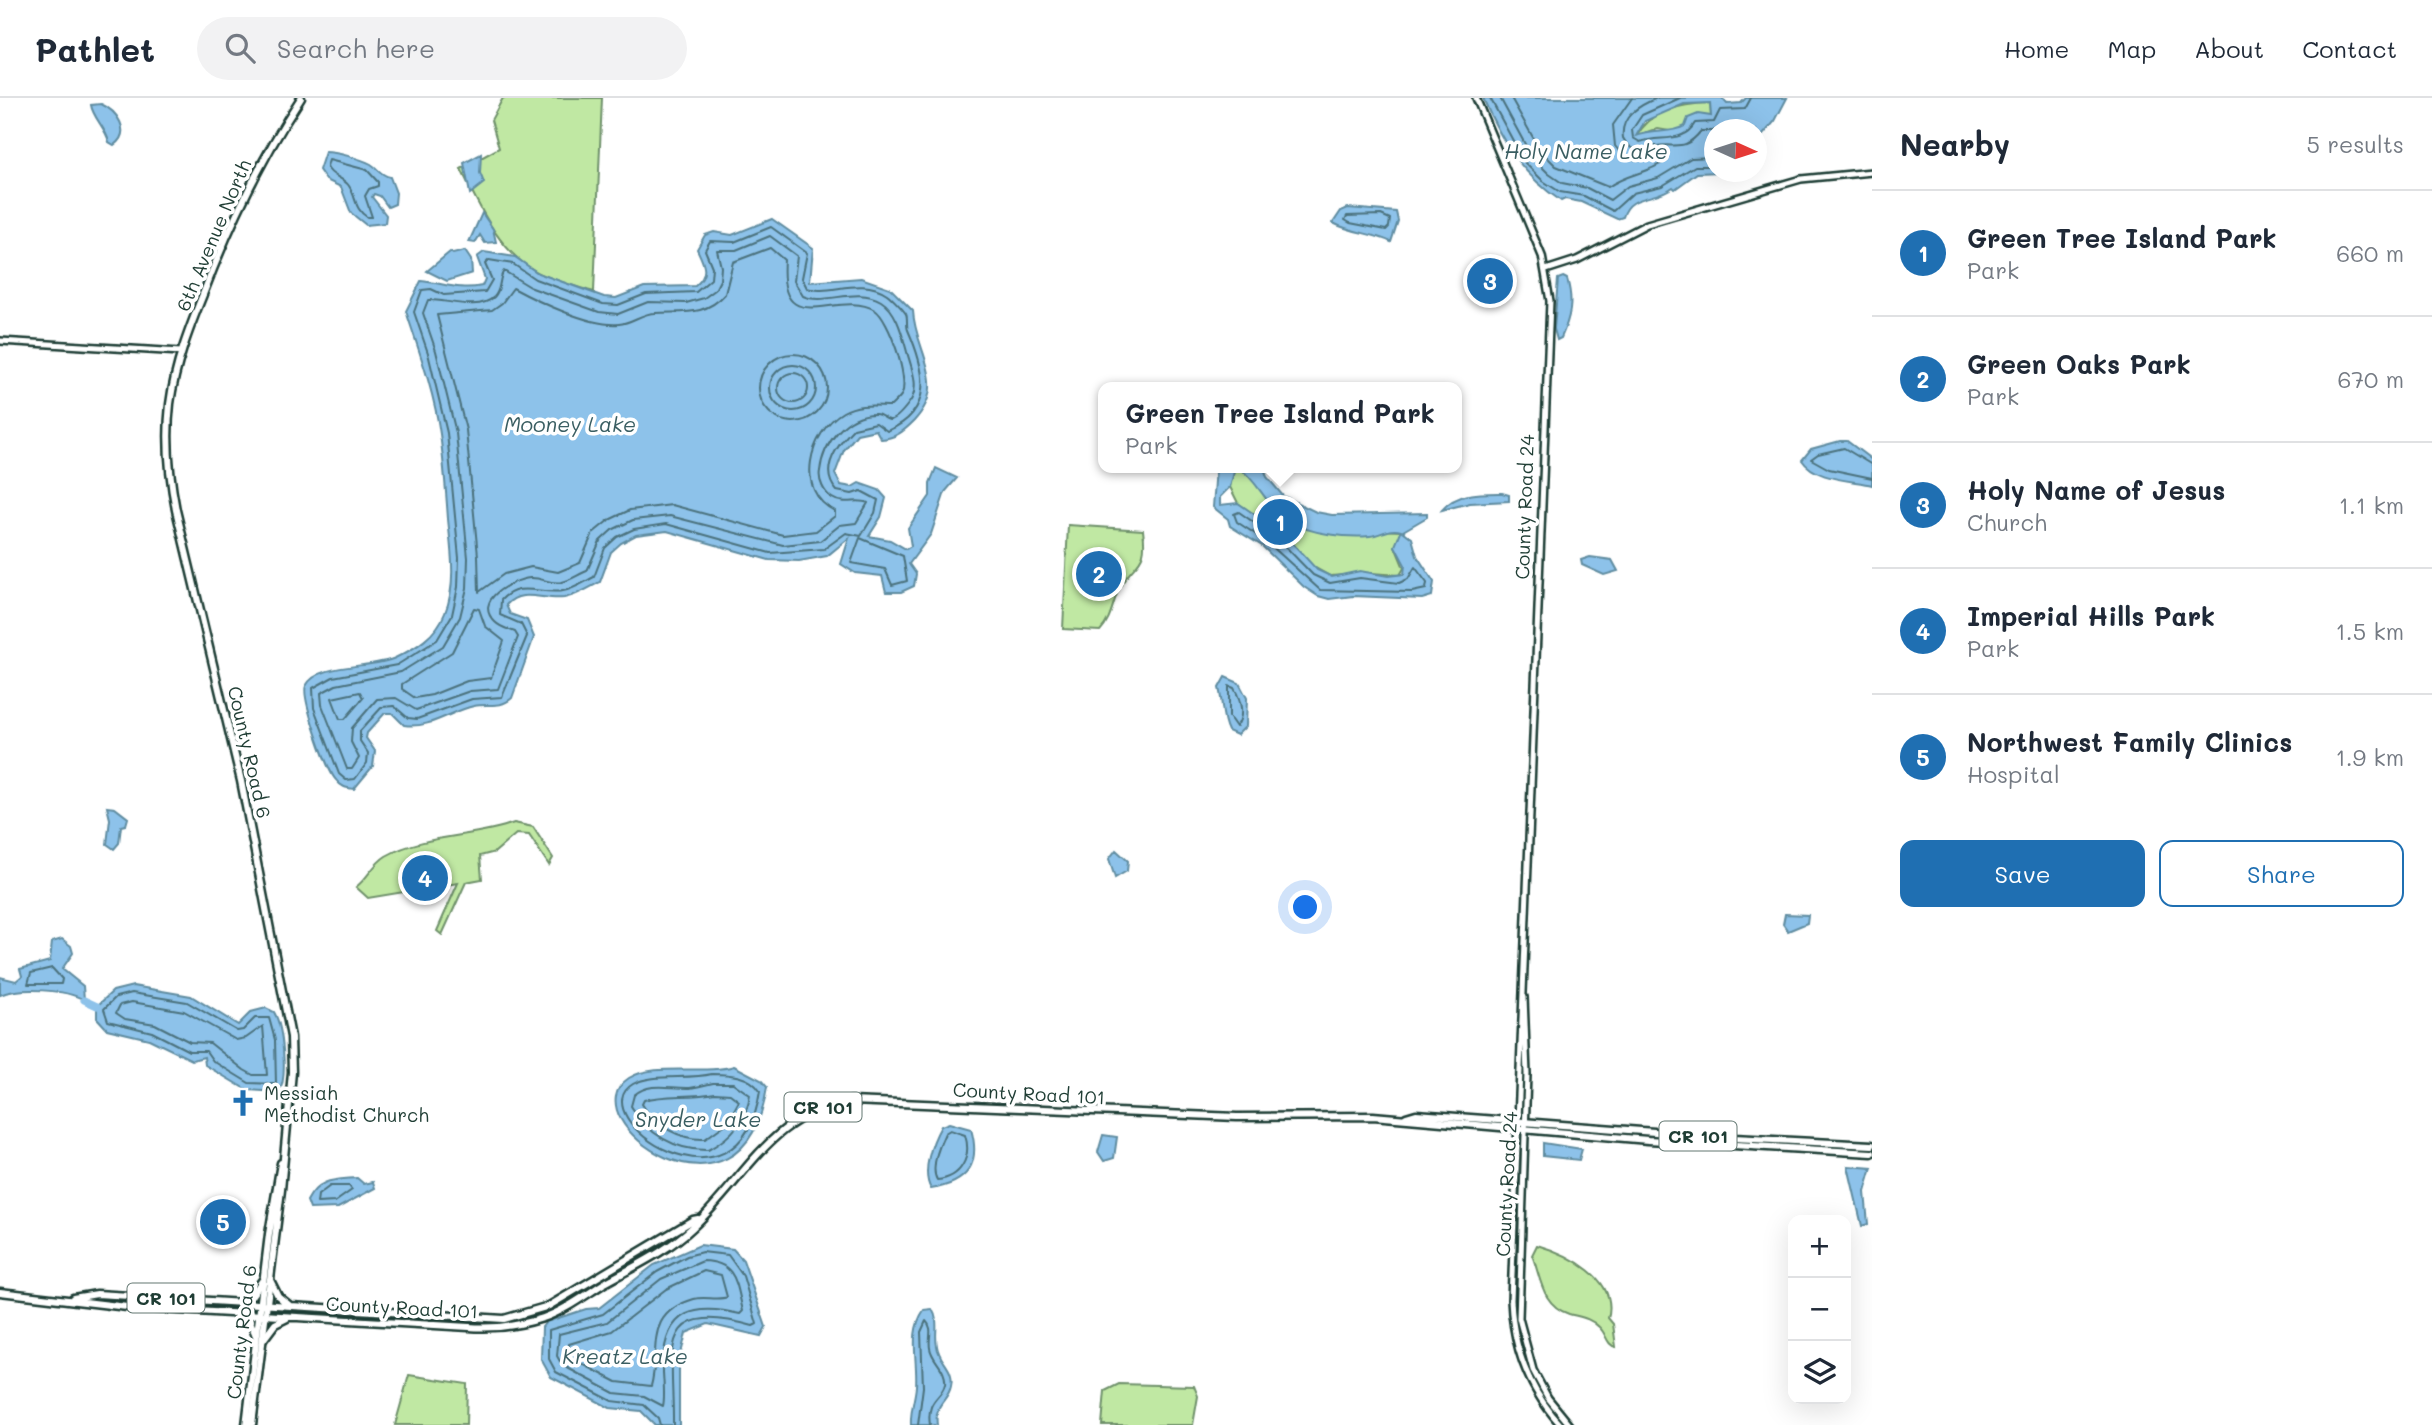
<!DOCTYPE html>
<meta charset="utf-8">
<style>
body{margin:0;font-family:Mali,sans-serif;background:#f2f2f3;color:#1f2937}
.controls{position:absolute;right:21px;bottom:21px;display:grid;overflow:hidden;border-radius:14px;box-shadow:0 7px 28px #0002}
.controls button{width:63px;height:63px;display:grid;place-items:center;padding:0;border:0;border-bottom:2px solid #e0e1e3;background:#fff;color:#1f2937;font:35px sans-serif}
.compass{position:absolute;left:1704px;top:21px;width:63px;height:63px;border-radius:50%;background:#fff;box-shadow:0 7px 28px #0002;rotate:93deg}
.you{position:absolute;left:1306px;top:810px;width:24px;height:24px;margin:-18px;border:5px solid #fff;border-radius:50%;background:#1a73e8;box-shadow:0 0 0 10px #1a73e833}
.badge{display:grid;place-items:center;width:46px;height:46px;border-radius:50%;background:#1f6fb2;color:#fff;font-size:23px;font-weight:700}
.pin{position:absolute;translate:-50% -50%;border:4px solid #fff;box-shadow:0 2px 7px #0006}
.popup{position:absolute;left:1098px;top:284px;width:364px;height:91px;box-sizing:border-box;display:grid;place-content:center;border-radius:14px;background:#fff;filter:drop-shadow(0 2px 5px #0005);font-size:23px;white-space:nowrap;color:#747a83}
.popup b{font-size:26px;color:#1f2937}
.popup::after{content:'';position:absolute;left:50%;top:100%;margin-left:-14px;border:14px solid transparent;border-top-color:#fff}
.list{margin:0;padding:0;list-style:none}
h2{display:flex;justify-content:space-between;align-items:center;height:91px;margin:0;padding:0 28px;font-size:30px}
h2 small{font-size:23px;font-weight:400;color:#747a83}
.list li{display:grid;grid-template-columns:46px 1fr auto;gap:21px;align-items:center;box-sizing:border-box;height:126px;padding:0 28px;border-top:2px solid #e0e1e3}
.list b{display:block;font-size:26px;white-space:nowrap}
.list p{margin:0;font-size:23px;white-space:nowrap;color:#747a83}
.list em{font-size:23px;font-style:normal;color:#747a83}
.actions{display:flex;gap:14px;padding:21px 28px}
.actions a{flex:1;padding:16px 0;border:2px solid #1f6fb2;border-radius:14px;text-align:center;font-size:24px;color:#1f6fb2}
.actions .main{background:#1f6fb2;color:#fff}
.icon{flex:none;width:38px;height:38px;fill:none;stroke:currentColor;stroke-width:2;stroke-linecap:round;stroke-linejoin:round}
.map{position:relative;flex:none;width:1872px;height:1327px;overflow:hidden}
header{display:flex;align-items:center;gap:42px;box-sizing:border-box;height:98px;padding:0 35px;background:#fff;border-bottom:2px solid #e0e1e3}
header strong{font-size:33px}
nav{display:flex;gap:38px;margin-inline-start:auto;font-size:24px}
.search{width:490px;height:63px;background:#f2f2f3;display:flex;align-items:center;gap:18px;box-sizing:border-box;padding:0 24px;border-radius:38px;color:#747a83;font-size:26px}
main{display:flex}
aside{flex:1;background:#fff}
.map>svg:first-child{display:block}
</style>
<header>
<strong>Pathlet</strong>
<div class="search"><svg class="icon" aria-label="search" viewBox="0 0 24 24"><circle cx="10" cy="10" r="6"/><path d="M15 15l6 6"/></svg>Search here</div>
<nav><a>Home</a><a>Map</a><a>About</a><a>Contact</a></nav>
</header>
<main>
<div class="map">
<svg width="1872" height="1327" viewBox="0 0 1872 1327">
<rect width="100%" height="100%" fill="#fff"/>
<filter id="ink" filterUnits="userSpaceOnUse"><feTurbulence type="fractalNoise" baseFrequency=".0143" numOctaves="2"/><feDisplacementMap in="SourceGraphic" scale="14" xChannelSelector="R" yChannelSelector="G"/><feConvolveMatrix kernelMatrix="1 2 1 2 8 2 1 2 1" color-interpolation-filters="sRGB"/></filter>
<g filter="url(#ink)">
<!-- green -->
<path fill="#c0e8a3" stroke="#70926c" stroke-width="2" d="M503,0H602L594,194C575,188 554,183 537,174C499,154 479,108 461,71L499,50L491,22Z
M1710,5L1711,19L1675,34L1658,31L1636,39C1651,12 1680,6 1710,5Z
M1234,370L1242,371L1301,429L1401,433L1402,437L1395,448L1404,470L1400,477L1371,475L1330,478L1312,468L1276,432L1238,405L1230,389Z
M1068,427L1143,432C1148,468 1136,462 1121,487C1112,503 1113,519 1100,533L1063,531Z
M514,725L533,729L553,760L549,767L529,737L516,736L495,754L480,758L482,781L466,784L442,837L437,833L458,785L368,800L356,789C368,780 373,766 386,758C425,736 473,740 514,725Z
M1537,1147C1568,1156 1619,1181 1608,1220L1613,1226L1616,1249C1606,1247 1607,1236 1599,1229C1591,1220 1580,1219 1569,1216C1541,1207 1541,1179 1532,1157Z
M409,1277L467,1286L466,1327H395Z
M1119,1286L1194,1288L1198,1298L1193,1327H1102L1105,1293Z"/>
<!-- water -->
<path fill="#8dc2ea" stroke="#618da1" stroke-width="2" fill-rule="evenodd" d="M1483,0H1722L1727,6L1741,5L1746,0H1787L1775,23L1757,44L1756,32H1714V74H1721L1697,75L1675,91L1673,89C1655,103 1630,95 1623,119L1617,121L1581,104L1565,101L1561,103C1522,77 1501,43 1483,0ZM1684,6L1710,5L1711,18L1698,16L1688,20L1685,28C1671,36 1654,31 1636,38L1645,23Z
M101,6C117,13 132,34 114,47L109,44C106,30 93,20 91,7Z
M325,54C336,54 362,61 371,66C379,71 380,77 390,79L396,95L395,106L388,109L380,98L374,96L372,99L386,117L385,125L366,127L351,115L341,89L326,82L319,72Z
M481,56L480,75L484,85L470,96L464,65Z
M1348,110L1396,114L1398,123L1391,144C1373,135 1352,135 1333,125L1341,113Z
M482,115L493,131L496,144L485,145L480,137L475,145L469,144Z
M772,121L813,150L810,184L861,180L890,190L913,213C915,254 950,285 914,323C904,333 896,340 881,341L876,332L857,336L844,352L835,376L841,387L852,389L859,385L879,392L886,400L881,419L869,438L890,442L906,451L911,448L908,430L930,398V385L936,370L957,380L945,394L931,436L909,466L916,476L914,488L901,494H886L882,478L855,475L841,466L849,440L827,458L799,463L769,462L667,433L636,437L621,445L611,454L600,484C589,490 576,498 564,500C543,503 522,489 506,507L510,516L527,522L534,539L512,600C500,611 489,605 474,608C450,613 431,631 404,627L392,615H385L367,635L366,640L375,653L373,668L354,691C346,690 341,689 336,682C327,673 301,598 306,588C318,564 372,571 395,560C416,550 436,538 445,515C457,486 451,451 448,421C446,392 444,364 440,336C434,294 419,253 406,213L421,183C443,185 459,193 482,188L485,181L477,159L484,154L515,159L538,175L604,199L616,200L644,189L695,188C710,176 704,166 697,151L705,137L714,134L732,137Z
M465,153L471,162L472,175L447,183L427,173L450,154L453,156Z
M1563,179L1567,181C1574,204 1570,220 1561,240L1557,242L1554,231L1558,181Z
M1840,343H1847L1872,362V387C1850,382 1815,382 1802,362L1811,351Z
M1216,370H1235L1230,389L1220,399V407L1238,405L1285,437L1317,472L1332,479L1360,473L1388,478L1404,476L1405,467L1395,448L1401,433C1390,429 1381,437 1370,438C1347,440 1310,436 1291,424C1266,410 1258,382 1239,370H1264L1267,379L1283,398L1316,414L1332,417L1427,415V419L1403,433L1412,440L1417,458L1434,484L1432,498L1422,501L1353,498L1329,501L1318,498L1304,489L1262,448L1230,428L1228,421L1213,409Z
M1502,395L1509,397V403L1470,405L1442,412C1457,394 1481,395 1502,395Z
M1590,459L1612,462L1618,473L1604,477L1582,467L1581,462Z
M1225,579L1239,585L1247,600L1246,628L1237,637L1228,633C1221,619 1223,605 1219,590Z
M107,709L115,710L128,720L126,727L121,728L119,745L114,751L107,746L110,721Z
M1116,752L1128,763L1127,773L1115,780L1109,761Z
M1785,816L1808,817L1807,825L1788,833L1783,826Z
M62,841L71,848L73,855L62,871L83,888L84,902C66,891 19,889 0,897V879L16,883L22,878L20,871L50,863L52,844Z
M133,888L191,898L238,927L251,914L266,910L274,914C283,929 288,980 279,994L247,992L205,967L204,959L192,962L149,941L107,931L97,920V908L113,893Z
M734,968L761,982L767,989C744,1148 566,1021 629,980C654,964 704,977 734,968Z
M949,1025L971,1031C981,1066 968,1085 931,1091C921,1074 932,1044 941,1028Z
M1103,1037L1117,1039L1114,1060L1104,1063L1098,1054Z
M1543,1045L1582,1051L1579,1062L1543,1058Z
M1848,1068L1872,1070L1865,1094L1868,1126L1862,1128Z
M357,1080L364,1086L373,1084L375,1090L338,1110L310,1111L307,1103C319,1080 334,1082 357,1080Z
M700,1147L733,1151L743,1162L766,1229L761,1238L708,1226L686,1235L679,1264V1327H655L641,1313L610,1310L551,1279L541,1261L542,1229L546,1224L586,1211L599,1210L654,1167Z
M932,1211C940,1224 934,1235 937,1248C939,1264 955,1270 951,1288C948,1304 934,1304 937,1327H911C910,1313 915,1301 916,1288C918,1261 908,1235 924,1212Z"/>
<g fill="none" stroke-linecap="round" stroke-linejoin="round">
<!-- shore -->
<path stroke="#4b727d" stroke-width="2" d="M1490,0L1525,65L1543,83L1560,94L1584,98L1613,113L1633,95L1662,88L1695,68H1714
M1500,0L1532,59L1549,76L1562,85L1587,90L1610,102L1628,88L1658,80L1691,60L1714,59
M1511,0L1540,52L1556,68L1608,89C1628,75 1647,76 1665,63L1659,58C1641,63 1628,66 1615,48L1613,27L1632,0
M1657,0C1640,7 1620,18 1623,40C1632,57 1642,50 1656,48C1677,45 1684,54 1701,33H1714
M1680,0L1642,17L1632,32L1633,40L1640,44C1661,37 1683,46 1695,25L1714,24L1720,12L1745,11L1751,0
M329,62L367,72L378,84V88L369,91L365,98L372,119H367C354,111 357,100 349,88C343,79 331,79 327,69Z
M1347,118L1381,117L1390,121L1389,129L1386,132L1350,125L1345,122Z
M771,129L807,155L802,180L807,190C829,198 860,178 887,196C892,200 903,211 906,216C908,220 906,227 908,232C925,271 936,313 887,333L876,325L854,330C838,346 818,372 837,393L852,396L861,393L878,402L875,415L861,438L846,435L824,451L770,455L666,426L634,431L617,439L605,450L594,479C584,484 574,491 563,493C540,497 520,482 501,502L500,517L521,526L527,538L502,599L472,601L417,621L408,620L394,608L382,609L360,633V643L368,655L367,665L355,681L346,682L339,676L314,610L313,590L333,579L397,567L437,542L452,517L458,489L459,460L447,335L428,255L414,214L422,192L431,191L444,197L485,194L492,182L485,166L489,162L513,166L535,181L603,206L618,207L646,196L696,194L711,181L712,169L705,152L710,143L734,144Z
M770,138L797,158L794,183L803,198C825,208 856,188 881,203C897,213 902,236 907,254C911,269 921,290 909,305C906,309 895,323 889,322C884,321 881,316 875,316C846,316 823,345 820,373C818,382 824,395 832,400C844,408 858,400 868,405L856,425L840,427L820,443L783,447L670,418L633,422L612,432L600,443L587,473C579,476 571,482 562,484C550,487 542,479 530,480C512,482 472,502 495,524C501,530 508,531 515,534L518,539L498,591L470,593L416,612L396,600L377,601L352,630L351,644L359,660L352,671H347L322,607L321,595L336,587L401,574L443,548L460,519L467,490L468,460L456,335L436,253L423,215L428,202C445,201 478,214 494,199C502,191 498,180 504,173L532,190L599,214L618,216L648,204L686,205L704,200L715,192L720,182L721,169L717,152H736Z
M770,150L784,162C778,244 837,190 875,212C889,221 909,280 902,296C900,300 895,304 891,308C876,308 859,305 843,314C809,334 794,394 835,413V418L816,433L783,437L672,407L630,412L609,422L593,435L580,465L558,474L531,469L504,476L479,494L478,458L466,332L437,217L492,212L502,205L513,190C537,203 591,229 619,226C632,225 642,215 655,215C682,213 705,219 725,196L733,164Z
M759 290a34 34 0 1 1 68 0a34 34 0 1 1-68 0Z
M770 290a23 23 0 1 1 46 0a23 23 0 1 1-46 0Z
M778 290a15 15 0 1 1 30 0a15 15 0 1 1-30 0Z
M1872,367L1844,350L1818,356L1811,361L1829,371L1872,380
M1239,414L1280,443L1313,477L1330,485L1360,480L1399,485L1408,481L1415,469L1427,485L1426,491L1412,494L1320,492L1266,443L1237,424L1234,416Z
M860,440L903,458L907,483L892,487L885,471L851,465Z
M474,510L479,511L485,528L504,543L491,580L467,583L432,597L415,600L402,591V586L452,554Z
M1229,588L1234,590C1241,602 1245,618 1236,629L1229,619Z
M360,594L363,600L345,621H340L332,600Z
M52,870L62,881L61,886H28L31,875Z
M132,895L187,904L237,933L243,932L255,920H269L275,942L276,986L249,985L213,963L206,953H189L152,934L108,923L104,911L116,899Z
M132,904L184,913L236,942L246,940L263,928L267,977H253L244,972L210,945L190,944L155,926L125,921L116,915L120,907Z
M712,976C729,976 750,977 760,993C740,1131 579,1018 633,986C652,975 688,982 712,976Z
M713,985H733L750,997C747,1022 730,1040 708,1052C676,1053 647,1036 631,1008L634,997C651,983 670,991 690,990C697,989 705,987 713,985Z
M715,995L730,996L739,1003L727,1025L705,1041C681,1042 654,1028 642,1006L644,1002C667,996 691,1000 715,995Z
M950,1032L965,1037C972,1059 961,1080 937,1082C930,1070 939,1048 945,1035Z
M330,1088H349L352,1092L335,1104L317,1105L318,1097Z
M703,1163C737,1164 736,1185 743,1213L740,1216C695,1205 666,1212 663,1264C662,1278 666,1295 663,1308L644,1298L614,1295L562,1267L557,1258L559,1236L607,1224L661,1181Z
M704,1173L721,1177L727,1199C718,1203 705,1198 694,1201C642,1216 661,1253 651,1288L617,1284L569,1259V1246L612,1233L666,1191Z
M660,1327L658,1320L644,1307L612,1303L556,1274L549,1261V1232L603,1216L657,1174L687,1158L702,1154L728,1157L743,1178L757,1226L753,1228C653,1201 674,1254 673,1327
M918,1327L923,1289L921,1234L926,1223C934,1231 928,1239 930,1250C932,1263 947,1271 945,1286C942,1301 926,1300 930,1327"/>
<!-- river -->
<path stroke="#8dc2ea" stroke-width="7" d="M84,902L97,908"/>
<defs>
<path id="tertiary" d="M1476,0L1542,158L1550,203L1511,1202C1513,1250 1529,1292 1561,1327
M1546,172L1577,162L1647,126L1801,81L1872,74
M0,243L181,254
M1524,899L1527,976L1519,1220L1533,1272L1548,1300L1570,1327"/>
<path id="secondary" d="M246,1327L269,1136L281,1065
M252,1327L281,1092L292,974L291,939L241,683L176,412C169,377 166,341 170,306C175,267 189,231 204,194C230,126 260,62 301,0"/>
<path id="primary" d="M1406,1019L1416,1016L1444,1018L1734,1040L1872,1047
M270,1182L278,1198L289,1207
M0,1194L127,1209L469,1229C495,1231 518,1228 543,1220C564,1213 584,1198 603,1186C633,1169 668,1153 693,1129C746,1080 772,1014 851,1003L1237,1019L1373,1018L1648,1042L1872,1055
M73,1200L97,1196L504,1221L549,1208L693,1122L698,1121
M239,1204L252,1197L262,1183
M242,1216L250,1223L256,1238
M263,1242L275,1226L287,1220"/>
</defs>
<!-- tertiary casing -->
<use href="#tertiary" stroke="#1f3d34" stroke-width="10"/>
<!-- secondary casing -->
<use href="#secondary" stroke="#1f3d34" stroke-width="11"/>
<!-- primary casing -->
<use href="#primary" stroke="#1f3d34" stroke-width="11"/>
<!-- tertiary -->
<use href="#tertiary" stroke="#fff" stroke-width="5"/>
<!-- secondary -->
<use href="#secondary" stroke="#fff" stroke-width="6"/>
<!-- primary -->
<use href="#primary" stroke="#fff" stroke-width="6"/>
</g>
</g>
<!-- icons -->
<defs>
<symbol id="church-bare" viewBox="-9 -9 18 18"><path d="M-1.2-6h2.4v3.5h3.3v2.4h-3.3V6h-2.4V-.1h-3.3v-2.4h3.3Z" fill="#1f6fb2" stroke="#fff" stroke-width="2.5" paint-order="stroke"/></symbol>
</defs>
<g fill-rule="evenodd">
<use href="#church-bare" x="224" y="986" width="38" height="38"/>
</g>
<g text-anchor="middle" dominant-baseline="central" stroke-width="7" stroke-linejoin="round" paint-order="stroke">
<!-- shield labels -->
<g fill="#fff" stroke="#627771" stroke-width="2">
<rect x="784.5" y="994.5" width="77" height="29" rx="5"/>
<rect x="1659.5" y="1023.5" width="77" height="29" rx="5"/>
<rect x="127.5" y="1185.5" width="77" height="29" rx="5"/>
</g>
<g font-size="18" font-weight="bold" fill="#1f3d34">
<text x="823" y="1009">CR 101</text>
<text x="1698" y="1038">CR 101</text>
<text x="166" y="1200">CR 101</text>
</g>
<!-- street labels -->
<g font-size="19" fill="#1f3d34" stroke="#fff">
<text transform="translate(213 137) rotate(-67)">6th Avenue North</text>
<text transform="translate(1524 409) rotate(-88)">County Road 24</text>
<text transform="translate(250 654) rotate(77)">County Road 6</text>
<text transform="translate(1029 995) rotate(3)">County Road 101</text>
<text transform="translate(1506 1086) rotate(-87)">County Road 24</text>
<text transform="translate(402 1209) rotate(3)">County Road 101</text>
<text transform="translate(241 1234) rotate(-83)">County Road 6</text>
</g>
<!-- poi labels -->
<g font-size="19" fill="#1f3d34" stroke="#fff" text-anchor="start">
<text x="264" y="994">Messiah<tspan x="264" dy="22">Methodist Church</tspan></text>
</g>
<!-- water labels -->
<g font-size="21" font-style="italic" fill="#3a5e62" stroke="#fff">
<text x="1586" y="52">Holy Name Lake</text>
<text x="570" y="325">Mooney Lake</text>
<text x="698" y="1020">Snyder Lake</text>
<text x="625" y="1257">Kreatz Lake</text>
</g>
</g>
</svg>
<div class="controls">
<button>+</button>
<button>−</button>
<button><svg class="icon" aria-label="layers" viewBox="0 0 24 24"><path d="M12 4l9 5-9 5-9-5zM3 14l9 5 9-5"/></svg></button>
</div>
<svg class="compass" viewBox="-18 -18 36 36"><path d="M0-13l5 13h-10z" fill="#e53935"/><path d="M0 13l5-13h-10z" fill="#747a83"/></svg>
<div class="you"></div>
<div class="pin badge" style="left:1280px;top:424px">1</div>
<div class="popup"><b>Green Tree Island Park</b>Park</div>
<div class="pin badge" style="left:1099px;top:476px">2</div>
<div class="pin badge" style="left:1490px;top:183px">3</div>
<div class="pin badge" style="left:425px;top:780px">4</div>
<div class="pin badge" style="left:223px;top:1124px">5</div>
</div>
<aside>
<h2>Nearby<small>5 results</small></h2>
<ul class="list">
<li><span class="badge">1</span><div><b>Green Tree Island Park</b><p>Park</p></div><em>660 m</em></li>
<li><span class="badge">2</span><div><b>Green Oaks Park</b><p>Park</p></div><em>670 m</em></li>
<li><span class="badge">3</span><div><b>Holy Name of Jesus</b><p>Church</p></div><em>1.1 km</em></li>
<li><span class="badge">4</span><div><b>Imperial Hills Park</b><p>Park</p></div><em>1.5 km</em></li>
<li><span class="badge">5</span><div><b>Northwest Family Clinics</b><p>Hospital</p></div><em>1.9 km</em></li>
</ul>
<div class="actions"><a class="main">Save</a><a>Share</a></div>
</aside>
</main>
